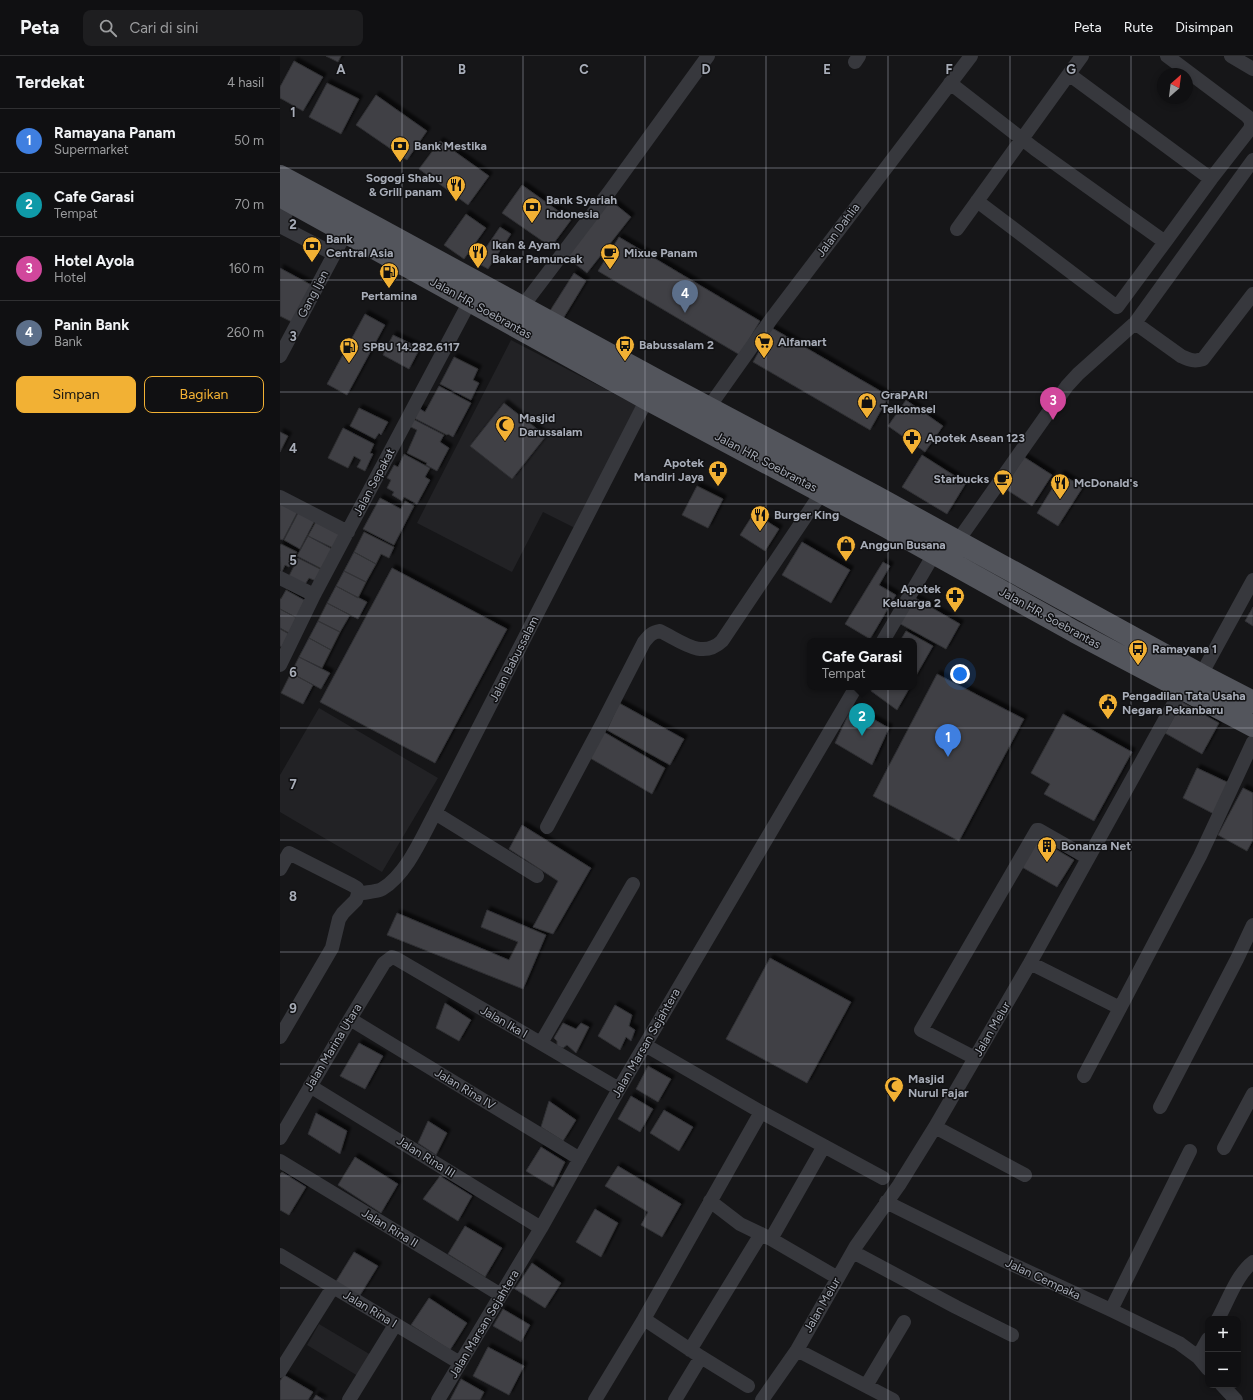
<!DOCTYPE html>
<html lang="id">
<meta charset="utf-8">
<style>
body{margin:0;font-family:Figtree,sans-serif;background:#1e1e20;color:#f1f3f6}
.controls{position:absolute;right:12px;bottom:12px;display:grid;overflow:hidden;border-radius:8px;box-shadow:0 2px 6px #0003}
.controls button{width:36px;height:36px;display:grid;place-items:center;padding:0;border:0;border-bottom:1px solid #303032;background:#101012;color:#f1f3f6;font:20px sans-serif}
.compass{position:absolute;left:877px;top:12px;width:36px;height:36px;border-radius:50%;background:#101012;box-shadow:0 2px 6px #0003;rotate:28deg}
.you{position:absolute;left:680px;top:618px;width:14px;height:14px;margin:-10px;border:3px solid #fff;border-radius:50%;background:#1a73e8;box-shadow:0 0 0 6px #1a73e833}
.badge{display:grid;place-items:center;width:26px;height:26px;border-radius:50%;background:#f2b134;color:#fff;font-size:13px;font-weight:700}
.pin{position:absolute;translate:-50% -33px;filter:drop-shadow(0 1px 2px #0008)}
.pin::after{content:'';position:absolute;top:21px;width:14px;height:12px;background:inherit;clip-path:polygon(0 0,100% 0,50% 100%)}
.popup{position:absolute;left:527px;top:582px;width:110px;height:52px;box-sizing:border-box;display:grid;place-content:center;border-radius:8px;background:#101012;filter:drop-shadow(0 1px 3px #0005);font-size:13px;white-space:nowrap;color:#9c9d9f}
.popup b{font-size:15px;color:#f1f3f6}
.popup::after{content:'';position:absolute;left:50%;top:100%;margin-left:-8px;border:8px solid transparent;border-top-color:#101012}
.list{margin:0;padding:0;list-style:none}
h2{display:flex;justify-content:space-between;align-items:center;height:52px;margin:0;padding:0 16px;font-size:17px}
h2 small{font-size:13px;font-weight:400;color:#9c9d9f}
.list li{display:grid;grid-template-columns:26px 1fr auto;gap:12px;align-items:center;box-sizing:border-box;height:64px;padding:0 16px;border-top:1px solid #303032}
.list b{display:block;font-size:15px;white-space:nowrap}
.list p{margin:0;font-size:13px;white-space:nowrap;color:#9c9d9f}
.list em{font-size:13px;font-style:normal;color:#9c9d9f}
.actions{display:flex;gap:8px;padding:12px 16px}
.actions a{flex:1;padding:9px 0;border:1px solid #f2b134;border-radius:8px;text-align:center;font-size:14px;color:#f2b134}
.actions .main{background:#f2b134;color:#111}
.icon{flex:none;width:22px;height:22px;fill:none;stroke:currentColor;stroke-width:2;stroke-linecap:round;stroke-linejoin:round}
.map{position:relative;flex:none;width:973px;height:1344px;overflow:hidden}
header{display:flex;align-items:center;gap:24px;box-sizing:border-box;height:56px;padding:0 20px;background:#101012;border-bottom:1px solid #303032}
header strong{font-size:19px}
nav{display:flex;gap:22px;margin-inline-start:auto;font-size:14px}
.search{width:280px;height:36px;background:#1e1e20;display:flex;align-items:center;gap:10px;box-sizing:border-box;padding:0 14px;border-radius:8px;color:#9c9d9f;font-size:15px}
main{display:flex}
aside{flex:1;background:#101012}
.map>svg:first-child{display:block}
</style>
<header>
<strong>Peta</strong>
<div class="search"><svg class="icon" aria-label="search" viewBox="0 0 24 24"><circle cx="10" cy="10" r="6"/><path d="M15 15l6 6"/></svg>Cari di sini</div>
<nav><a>Peta</a><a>Rute</a><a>Disimpan</a></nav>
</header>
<main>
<aside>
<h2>Terdekat<small>4 hasil</small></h2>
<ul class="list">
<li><span class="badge" style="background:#3f7fe0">1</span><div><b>Ramayana Panam</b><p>Supermarket</p></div><em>50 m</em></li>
<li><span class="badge" style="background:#0f9aa8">2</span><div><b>Cafe Garasi</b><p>Tempat</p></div><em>70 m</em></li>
<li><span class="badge" style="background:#d1479c">3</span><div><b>Hotel Ayola</b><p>Hotel</p></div><em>160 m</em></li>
<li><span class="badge" style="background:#5c6f8a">4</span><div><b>Panin Bank</b><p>Bank</p></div><em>260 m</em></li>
</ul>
<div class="actions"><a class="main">Simpan</a><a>Bagikan</a></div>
</aside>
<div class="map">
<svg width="973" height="1344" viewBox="0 0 973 1344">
<defs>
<filter id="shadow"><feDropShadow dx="3.5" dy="-3.5" stdDeviation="1" flood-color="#0009"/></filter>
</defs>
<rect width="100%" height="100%" fill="#161618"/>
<!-- built -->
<path fill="#222225" d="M231,284L358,350L295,472L263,456L232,516L137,467Z
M39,652L158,722L102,816L0,756V719Z
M39,1268L91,1299L78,1320L27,1289Z"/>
<!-- building -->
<path fill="#404145" stroke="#303034" filter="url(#shadow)" d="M46,0H61L58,6Z
M14,5L43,21L23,55L0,42V31Z
M47,27L79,43L61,78L29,61Z
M96,39L147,75L127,104L76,69Z
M160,85L209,120L188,149L139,113Z
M242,129L291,164L271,191L222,157Z
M330,144L351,161L307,217L286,201Z
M186,158L206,172L184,203L164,189Z
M220,171L231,178L208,213L196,206Z
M339,181L480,265L460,299L318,215Z
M0,212L35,231L14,267L0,260Z
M294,217L306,225L281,266L268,258Z
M85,258L105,269L67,339L47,328Z
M492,272L609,340L590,374L473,306Z
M113,279L140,292L129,313L103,299Z
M174,301L198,313L193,324L199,327L191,344L160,328Z
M159,330L191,347L173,381L168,378L167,379L132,361L137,351L145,356Z
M626,344L663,370L645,396L608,370Z
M224,347L266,380L232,423L190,390Z
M79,352L108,366L101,379L99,377L95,383L70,370Z
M131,362L164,379L160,386L169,392L157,415L146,409L147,407L127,397L137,374L127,369Z
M63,372L94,388L90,397L93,398L85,415L77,411L81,404L74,400L68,412L48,402Z
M0,376L8,380L0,396Z
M124,398L150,412L145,421L150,424L137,448L124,441L122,445L112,439L114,436L107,432L111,424L107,422L114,409L118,411Z
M642,399L686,427L667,458L622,431Z
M744,401L772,419L752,450L724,432Z
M781,418L803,431L778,470L757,457Z
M417,430L443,443L428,472L402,459Z
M100,442L121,453L125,445L134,450L114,489L83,473Z
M0,446L18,455L3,484L0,483Z
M19,455L35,464L20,493L4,484Z
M474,457L499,473L485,495L460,479Z
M38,462L62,475L53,492L28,480Z
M84,476L114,491L109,502L101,498L96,508L74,496Z
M28,480L52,493L42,513L17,500Z
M522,486L570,514L551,547L502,519Z
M1,488L17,496L9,511L5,509L1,518L0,490Z
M74,496L96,508L86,526L64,515Z
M18,502L42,514L36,525L29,522L24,530L8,522Z
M603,506L610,510L599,529L616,539L590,583L565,568Z
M112,512L227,573L155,707L40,646Z
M64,515L86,526L78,542L56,530Z
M56,530L87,546L78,563L47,547Z
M6,534L26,545L17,562L0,553V543H1Z
M630,539L680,568L666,593L615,565Z
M47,547L70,559L60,576L38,565Z
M973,551V570L965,565Z
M0,553L17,562L9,577L0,572Z
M38,565L60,576L51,594L29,582Z
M0,573L9,578L2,591L0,590Z
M626,575L653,590L634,623V585H620Z
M29,582L51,594L42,612L19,601Z
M19,601L50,617L41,633L11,617Z
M11,617L33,629L23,648L1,637Z
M657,618L744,663L679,785L593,740Z
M593,631H630L617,654L591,635Z
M902,646L939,667L922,698L885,677Z
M339,647L404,683L390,709L327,674Z
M572,651L609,672L592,709L555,687Z
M783,658L852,696L814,765L764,738L770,728L751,717Z
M324,676L385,712L372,738L310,702Z
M917,712L949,727L934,758L903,742Z
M963,732L973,737V784L967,795L938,779Z
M242,769L311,812L273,878L253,871L278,825L229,793Z
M757,782L794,804L777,831L740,810Z
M207,854L266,879L243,933L107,879L117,857L229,904L238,886L201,871Z
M490,902L571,946L527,1027L446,983Z
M165,947L191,964L179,985L156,972Z
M335,949L352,959L349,970L355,974L351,985L346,981L340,994L318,980Z
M283,967L296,973L301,967L309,971L296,997L287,989L283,992L277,990V985L274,982Z
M79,987L103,1000L85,1033L60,1020Z
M368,1010L391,1023L378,1046L356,1033Z
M351,1040L373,1053L360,1076L338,1063Z
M269,1045L296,1064L283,1085L261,1071Z
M384,1054L413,1071L399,1095L370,1077Z
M36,1057L67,1075L60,1098L28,1078Z
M148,1065L167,1077L156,1099L138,1087Z
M261,1091L285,1106L273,1131L246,1115Z
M75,1101L118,1128L101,1157L58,1129Z
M338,1110L401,1148L382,1181L361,1169L368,1156L325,1130Z
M2,1116L26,1131L9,1159L0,1154V1118Z
M160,1120L192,1140L178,1165L143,1143Z
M315,1153L338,1167L321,1201L296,1186Z
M185,1170L222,1192L205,1221L168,1198Z
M74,1196L98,1210L79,1241L55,1227Z
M252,1207L281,1227L265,1252L235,1233Z
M149,1242L187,1267L170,1294L131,1269Z
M223,1253L250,1269L241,1286L213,1270Z
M208,1291L244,1310L229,1339L193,1320Z
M4,1319L33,1336L28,1344H0V1325Z
M181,1323L204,1336L200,1344H170Z
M36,1339L44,1344H33Z"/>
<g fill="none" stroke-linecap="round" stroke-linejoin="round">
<!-- minor -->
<path stroke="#37383d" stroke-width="14" d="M951,0L973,13
M575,6L579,0
M790,19L931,123
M670,27L755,93L885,186L837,251L697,145
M0,170L54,198
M0,170L11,146
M677,173L802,0
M885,186L931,123L970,73C972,67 971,64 967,60L887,0
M242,251L330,135L428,0
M855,267L901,300C910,304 914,306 923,303L973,238
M0,300L66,176
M429,351L492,262L691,0
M0,441L68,476
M677,486L787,330L798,318L855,267L973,104
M0,522L34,539
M603,585L654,498
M0,609L34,539L190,245
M921,619L973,524
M155,757L257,820
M267,771L323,666L364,586C369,580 372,576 380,575C401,585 422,604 442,585L542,436
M0,813L9,797L72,829L77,832L78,838L76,844L63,857L59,863L52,892L0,981
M78,838C86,836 96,836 102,833C127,818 142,781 155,757L367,343
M750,907L840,952L920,800L973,686
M70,963L300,1103
M261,987L353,828
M365,989L481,1056L603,1122
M695,1002L641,974L757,774H759L808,802
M804,1020L840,952
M30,1030L261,1172
M880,1051L957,903L973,869
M655,1071L745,1119
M0,1082L70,963L104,907L112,901L117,903L339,1033
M944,1092L973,1038
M0,1105L221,1239
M430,1145L460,1168L491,1183L558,1222
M606,1146L725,1205L831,1254L899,1287L918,1301
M491,1183L544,1090
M573,1196L676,1251L732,1279
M0,1199L180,1307
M831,1254L910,1095
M364,1263L421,1301L395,1344
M938,1263C948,1245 957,1218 973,1206
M928,1283L918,1301L928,1313
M410,1294L481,1178
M517,1294L613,1344
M421,1301L468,1330
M0,1315L53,1231
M942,1329L956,1344
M586,1330L624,1266
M69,1344L115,1269
M158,1344L261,1172L339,1033L576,631
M315,1344L364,1263L481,1056
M482,1344L517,1294L576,1190L619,1129L655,1071L750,907L902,633"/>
<!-- primary -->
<path stroke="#53555c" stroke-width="22" d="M0,120L97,172L380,326L595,440L921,619L973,646
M0,140L367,343L605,470L795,576L973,670"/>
</g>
<!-- grid -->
<path fill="none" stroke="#a8adb8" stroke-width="1" stroke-opacity="0.55" d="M122,0V1344M243,0V1344M365,0V1344M486,0V1344M608,0V1344M730,0V1344M851,0V1344M0,112H973M0,224H973M0,336H973M0,448H973M0,560H973M0,672H973M0,784H973M0,896H973M0,1008H973M0,1120H973M0,1232H973"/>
<!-- icons -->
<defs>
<symbol id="bank-pin" viewBox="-11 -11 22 30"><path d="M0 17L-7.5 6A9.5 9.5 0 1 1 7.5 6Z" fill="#f2b134" stroke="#111113"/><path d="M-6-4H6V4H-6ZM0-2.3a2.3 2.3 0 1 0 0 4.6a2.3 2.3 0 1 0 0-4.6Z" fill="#111"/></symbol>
<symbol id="restaurant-pin" viewBox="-11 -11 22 30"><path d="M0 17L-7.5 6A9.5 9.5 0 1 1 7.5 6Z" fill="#f2b134" stroke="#111113"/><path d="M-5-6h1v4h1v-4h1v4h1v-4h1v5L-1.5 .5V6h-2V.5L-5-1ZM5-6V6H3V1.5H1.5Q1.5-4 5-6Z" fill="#111"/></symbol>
<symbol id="cafe-pin" viewBox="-11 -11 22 30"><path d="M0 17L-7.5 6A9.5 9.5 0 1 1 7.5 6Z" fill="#f2b134" stroke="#111113"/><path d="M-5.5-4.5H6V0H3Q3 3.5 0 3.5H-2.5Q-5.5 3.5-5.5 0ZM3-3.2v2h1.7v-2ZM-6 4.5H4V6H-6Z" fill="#111"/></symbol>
<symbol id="fuel-pin" viewBox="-11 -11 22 30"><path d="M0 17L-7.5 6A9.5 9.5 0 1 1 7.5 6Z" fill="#f2b134" stroke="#111113"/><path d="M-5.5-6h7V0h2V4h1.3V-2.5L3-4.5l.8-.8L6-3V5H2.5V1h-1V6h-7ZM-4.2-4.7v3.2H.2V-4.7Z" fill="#111"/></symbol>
<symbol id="supermarket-pin" viewBox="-11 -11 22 30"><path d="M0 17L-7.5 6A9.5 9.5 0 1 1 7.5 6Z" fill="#f2b134" stroke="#111113"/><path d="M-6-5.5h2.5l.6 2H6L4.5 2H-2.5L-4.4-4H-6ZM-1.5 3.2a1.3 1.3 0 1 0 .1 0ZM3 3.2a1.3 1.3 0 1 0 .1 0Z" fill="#111"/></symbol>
<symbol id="bus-pin" viewBox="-11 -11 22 30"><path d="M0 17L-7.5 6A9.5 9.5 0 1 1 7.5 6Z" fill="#f2b134" stroke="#111113"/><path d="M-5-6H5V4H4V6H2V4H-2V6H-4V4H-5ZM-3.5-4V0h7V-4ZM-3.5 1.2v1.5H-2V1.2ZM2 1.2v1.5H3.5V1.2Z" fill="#111"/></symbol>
<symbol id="shop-pin" viewBox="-11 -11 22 30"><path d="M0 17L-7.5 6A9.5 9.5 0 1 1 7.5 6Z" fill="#f2b134" stroke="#111113"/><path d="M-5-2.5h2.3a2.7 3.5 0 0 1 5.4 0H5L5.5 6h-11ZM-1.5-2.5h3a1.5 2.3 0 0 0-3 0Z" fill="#111"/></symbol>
<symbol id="mosque-pin" viewBox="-11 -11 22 30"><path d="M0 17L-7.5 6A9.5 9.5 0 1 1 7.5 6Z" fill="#f2b134" stroke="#111113"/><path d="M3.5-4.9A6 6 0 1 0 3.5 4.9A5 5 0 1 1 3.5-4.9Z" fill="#111"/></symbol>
<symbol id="pharmacy-pin" viewBox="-11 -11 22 30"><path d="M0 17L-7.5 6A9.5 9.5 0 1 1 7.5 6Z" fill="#f2b134" stroke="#111113"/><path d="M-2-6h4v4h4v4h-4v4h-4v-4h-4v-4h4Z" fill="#111"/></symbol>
<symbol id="civic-pin" viewBox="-11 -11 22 30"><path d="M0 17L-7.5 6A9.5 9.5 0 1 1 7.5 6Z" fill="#f2b134" stroke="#111113"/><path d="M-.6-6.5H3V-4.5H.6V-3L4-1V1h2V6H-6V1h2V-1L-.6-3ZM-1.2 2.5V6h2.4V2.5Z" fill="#111"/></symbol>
<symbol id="building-pin" viewBox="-11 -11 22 30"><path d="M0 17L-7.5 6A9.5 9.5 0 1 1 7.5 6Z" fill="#f2b134" stroke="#111113"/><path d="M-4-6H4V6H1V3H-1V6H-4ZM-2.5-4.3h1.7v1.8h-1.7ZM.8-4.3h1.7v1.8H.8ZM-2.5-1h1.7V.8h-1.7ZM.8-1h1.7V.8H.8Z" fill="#111"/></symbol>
</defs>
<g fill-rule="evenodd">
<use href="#bank-pin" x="109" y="79" width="22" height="30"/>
<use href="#restaurant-pin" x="165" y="118" width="22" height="30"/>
<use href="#bank-pin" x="241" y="140" width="22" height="30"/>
<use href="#bank-pin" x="21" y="179" width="22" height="30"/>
<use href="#restaurant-pin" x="187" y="185" width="22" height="30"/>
<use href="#cafe-pin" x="319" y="186" width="22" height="30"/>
<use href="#fuel-pin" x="98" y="205" width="22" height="30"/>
<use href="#supermarket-pin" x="473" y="275" width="22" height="30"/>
<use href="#bus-pin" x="334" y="278" width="22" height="30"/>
<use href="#fuel-pin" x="58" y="280" width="22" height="30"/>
<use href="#shop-pin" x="576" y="335" width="22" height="30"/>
<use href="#mosque-pin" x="214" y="358" width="22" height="30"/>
<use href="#pharmacy-pin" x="621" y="371" width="22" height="30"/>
<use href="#pharmacy-pin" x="427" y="403" width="22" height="30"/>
<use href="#cafe-pin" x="712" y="412" width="22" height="30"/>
<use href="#restaurant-pin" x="769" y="416" width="22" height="30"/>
<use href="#restaurant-pin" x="469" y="448" width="22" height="30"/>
<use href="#shop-pin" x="555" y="478" width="22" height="30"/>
<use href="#pharmacy-pin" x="664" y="529" width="22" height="30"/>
<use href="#bus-pin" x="847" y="582" width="22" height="30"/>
<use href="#civic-pin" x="817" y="636" width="22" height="30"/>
<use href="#building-pin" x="756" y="779" width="22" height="30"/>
<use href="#mosque-pin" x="603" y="1019" width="22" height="30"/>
</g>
<g text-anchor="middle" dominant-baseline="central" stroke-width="3" stroke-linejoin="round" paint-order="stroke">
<!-- poi labels -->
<g font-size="12" font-weight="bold" fill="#a8adb8" stroke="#111113" text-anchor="start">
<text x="134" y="90">Bank Mestika</text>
<text x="162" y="122" text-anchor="end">Sogogi Shabu<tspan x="162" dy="14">&amp; Grill panam</tspan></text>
<text x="266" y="144">Bank Syariah<tspan x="266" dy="14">Indonesia</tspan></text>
<text x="46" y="183">Bank<tspan x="46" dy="14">Central Asia</tspan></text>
<text x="212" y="189">Ikan &amp; Ayam<tspan x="212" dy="14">Bakar Pamuncak</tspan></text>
<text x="344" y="197">Mixue Panam</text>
<text x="109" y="240" text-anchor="middle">Pertamina</text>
<text x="498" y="286">Alfamart</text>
<text x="359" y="289">Babussalam 2</text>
<text x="83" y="291">SPBU 14.282.6117</text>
<text x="601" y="339">GraPARI<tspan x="601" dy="14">Telkomsel</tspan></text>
<text x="239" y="362">Masjid<tspan x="239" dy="14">Darussalam</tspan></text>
<text x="646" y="382">Apotek Asean 123</text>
<text x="424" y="407" text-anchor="end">Apotek<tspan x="424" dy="14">Mandiri Jaya</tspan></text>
<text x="709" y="423" text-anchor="end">Starbucks</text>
<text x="794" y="427">McDonald's</text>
<text x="494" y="459">Burger King</text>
<text x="580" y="489">Anggun Busana</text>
<text x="661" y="533" text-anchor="end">Apotek<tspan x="661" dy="14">Keluarga 2</tspan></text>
<text x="872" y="593">Ramayana 1</text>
<text x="842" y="640">Pengadilan Tata Usaha<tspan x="842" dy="14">Negara Pekanbaru</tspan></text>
<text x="781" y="790">Bonanza Net</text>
<text x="628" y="1023">Masjid<tspan x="628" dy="14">Nurul Fajar</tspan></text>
</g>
<!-- street labels -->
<g font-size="12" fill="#a8adb8" stroke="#111113">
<text transform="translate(558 174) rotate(-53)">Jalan Dahlia</text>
<text transform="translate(33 238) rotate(-62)">Gang Ijen</text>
<text transform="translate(201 252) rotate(29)">Jalan HR. Soebrantas</text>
<text transform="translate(486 406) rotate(28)">Jalan HR. Soebrantas</text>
<text transform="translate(94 426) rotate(-62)">Jalan Sepakat</text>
<text transform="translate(770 562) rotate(29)">Jalan HR. Soebrantas</text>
<text transform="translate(234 603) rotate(-63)">Jalan Babussalam</text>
<text transform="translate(224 966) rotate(30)">Jalan Ika I</text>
<text transform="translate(712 973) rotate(-60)">Jalan Melur</text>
<text transform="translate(366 987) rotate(-60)">Jalan Marsan Sejahtera</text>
<text transform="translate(53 991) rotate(-59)">Jalan Marina Utara</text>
<text transform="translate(185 1033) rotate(31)">Jalan Rina IV</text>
<text transform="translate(146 1101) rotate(32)">Jalan Rina III</text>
<text transform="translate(110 1172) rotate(31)">Jalan Rina II</text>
<text transform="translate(763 1223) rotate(25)">Jalan Cempaka</text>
<text transform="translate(542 1249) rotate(-60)">Jalan Melur</text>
<text transform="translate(90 1253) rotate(31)">Jalan Rina I</text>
<text transform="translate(204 1268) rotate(-59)">Jalan Marsan Sejahtera</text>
</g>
</g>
<g font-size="13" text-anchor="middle" font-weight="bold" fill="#a8adb8" stroke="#111113" stroke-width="3" stroke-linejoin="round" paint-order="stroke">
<text x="61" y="18">A</text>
<text x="182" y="18">B</text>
<text x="304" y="18">C</text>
<text x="426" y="18">D</text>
<text x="547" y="18">E</text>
<text x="669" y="18">F</text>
<text x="791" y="18">G</text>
<text x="13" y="61">1</text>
<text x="13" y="173">2</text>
<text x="13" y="285">3</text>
<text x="13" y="397">4</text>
<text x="13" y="509">5</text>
<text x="13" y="621">6</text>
<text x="13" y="733">7</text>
<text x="13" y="845">8</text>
<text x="13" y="957">9</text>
</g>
</svg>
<div class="controls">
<button>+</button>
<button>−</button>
</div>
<svg class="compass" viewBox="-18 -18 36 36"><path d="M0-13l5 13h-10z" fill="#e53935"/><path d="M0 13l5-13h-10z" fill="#9c9d9f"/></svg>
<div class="you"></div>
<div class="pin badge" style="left:668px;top:701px;background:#3f7fe0">1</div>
<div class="pin badge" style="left:582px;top:680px;background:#0f9aa8">2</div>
<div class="popup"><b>Cafe Garasi</b>Tempat</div>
<div class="pin badge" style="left:773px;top:364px;background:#d1479c">3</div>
<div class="pin badge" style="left:405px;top:257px;background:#5c6f8a">4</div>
</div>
</main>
